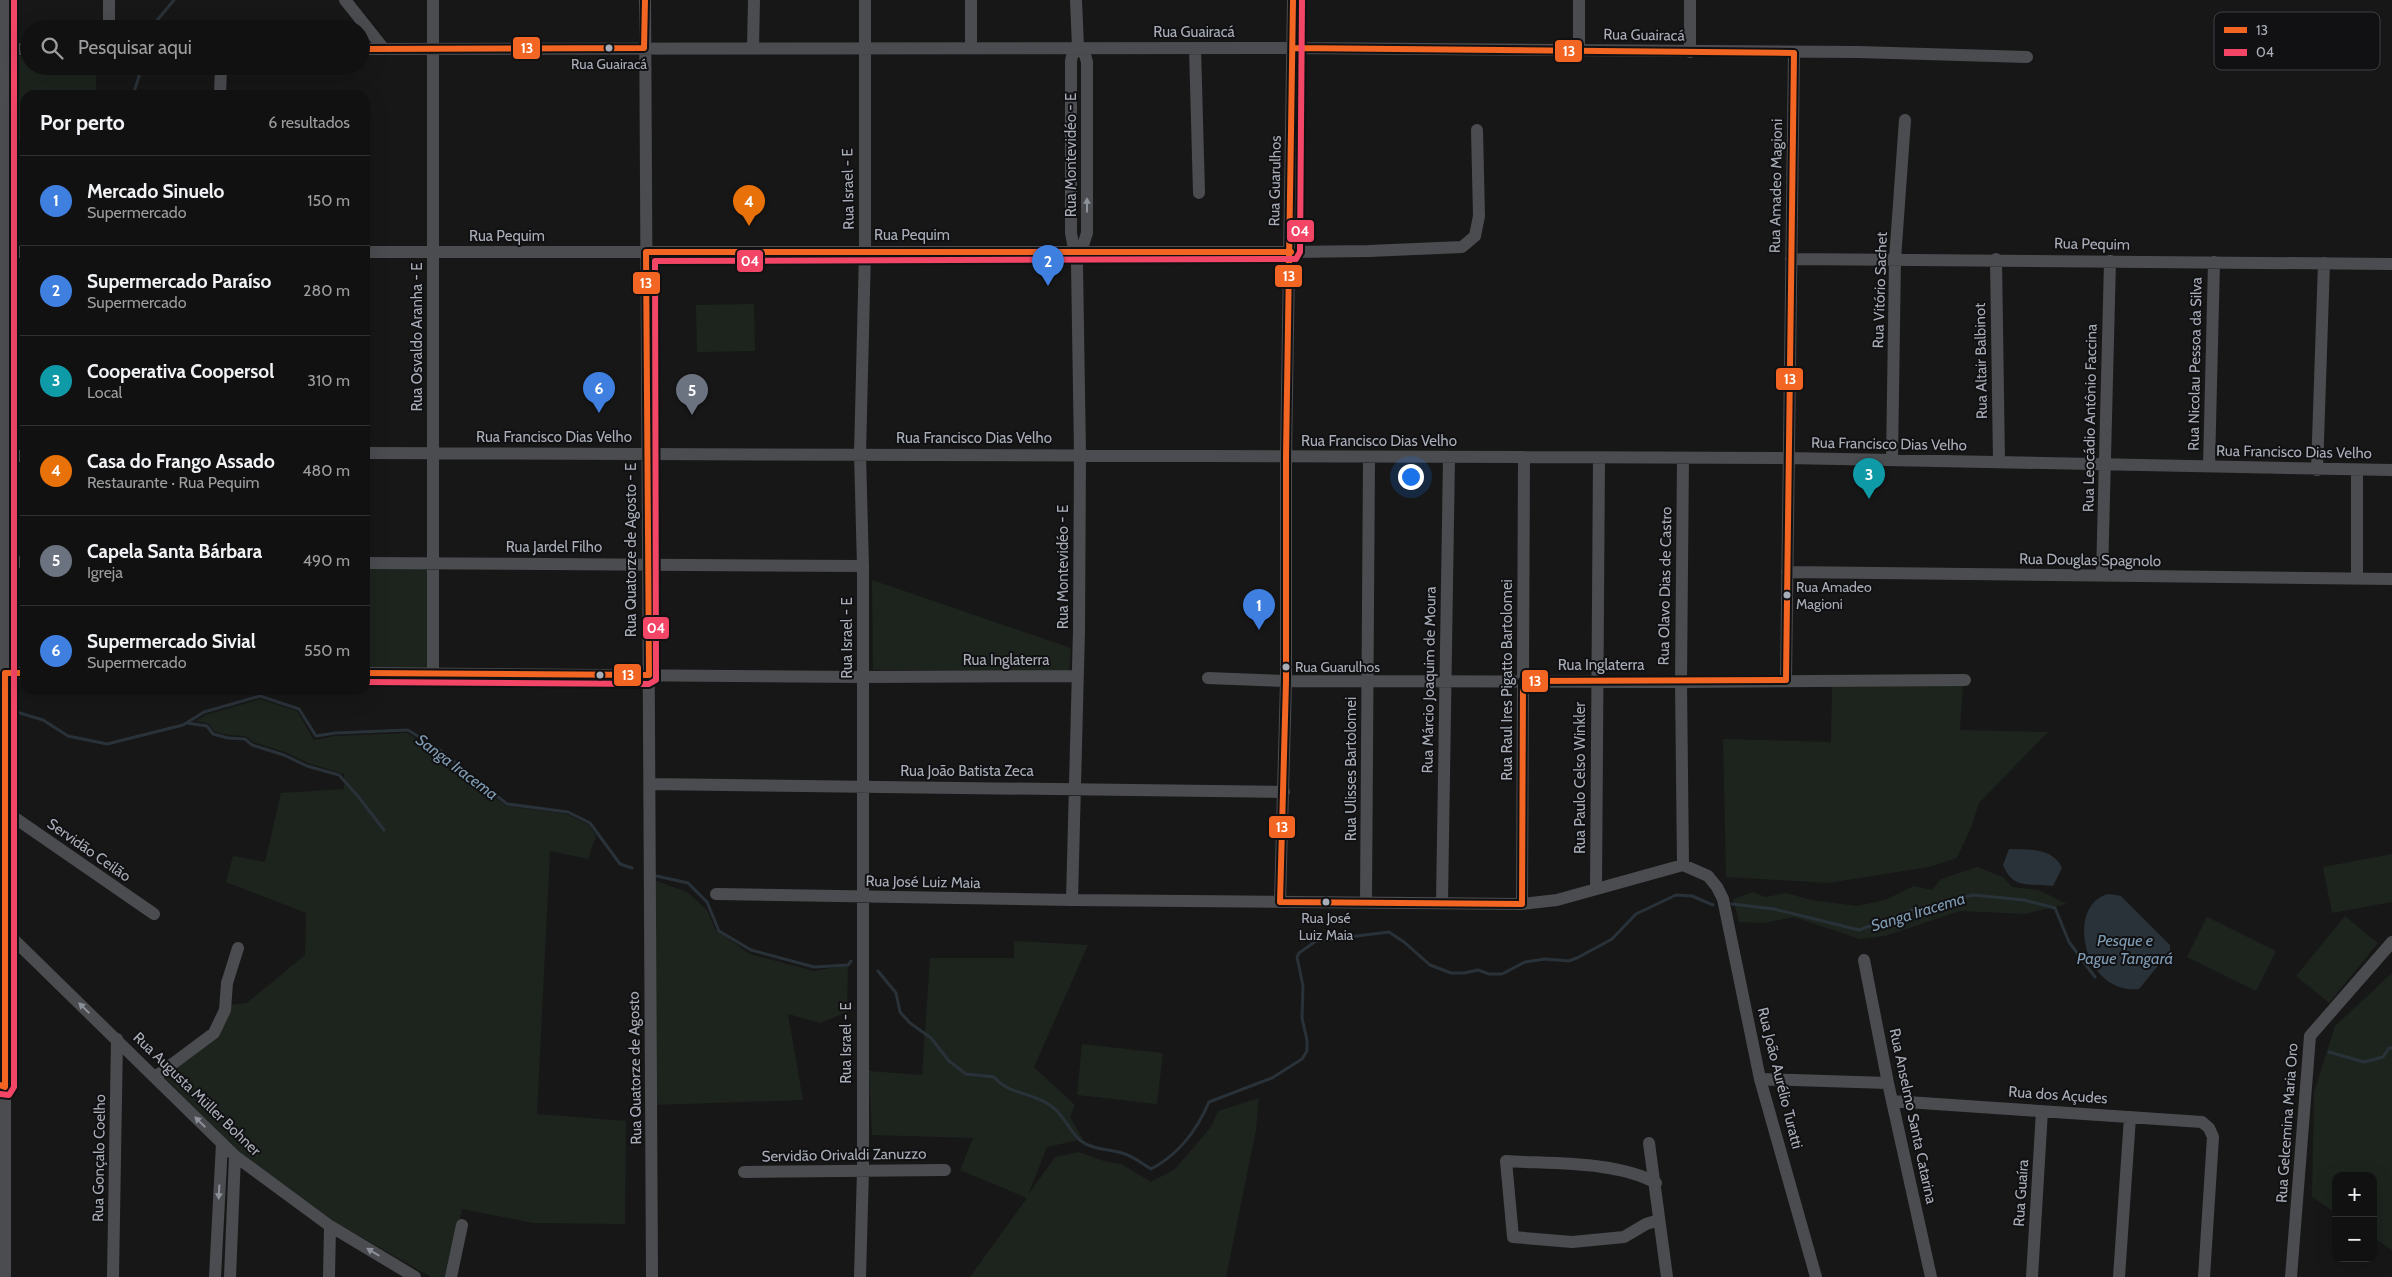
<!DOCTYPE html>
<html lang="pt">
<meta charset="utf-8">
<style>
body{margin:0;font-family:Cabin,sans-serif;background:#1a1a1a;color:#f1f3f6}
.controls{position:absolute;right:15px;bottom:15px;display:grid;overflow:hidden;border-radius:10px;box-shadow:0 5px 20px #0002}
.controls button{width:45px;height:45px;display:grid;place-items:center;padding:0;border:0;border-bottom:1px solid #303131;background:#111;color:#f1f3f6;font:25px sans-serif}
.you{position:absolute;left:1410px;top:476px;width:18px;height:18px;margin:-12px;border:4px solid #fff;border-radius:50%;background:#1a73e8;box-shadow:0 0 0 8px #1a73e833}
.badge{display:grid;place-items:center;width:32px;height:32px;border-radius:50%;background:#b45309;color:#fff;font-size:16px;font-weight:700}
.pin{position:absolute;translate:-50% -41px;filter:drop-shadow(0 1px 2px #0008)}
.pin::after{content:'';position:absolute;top:26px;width:18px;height:15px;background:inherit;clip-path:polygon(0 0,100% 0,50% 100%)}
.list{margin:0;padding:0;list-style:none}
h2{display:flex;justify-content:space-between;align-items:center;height:65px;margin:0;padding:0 20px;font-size:21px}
h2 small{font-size:16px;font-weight:400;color:#9c9d9f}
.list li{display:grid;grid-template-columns:32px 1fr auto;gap:15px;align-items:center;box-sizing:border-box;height:90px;padding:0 20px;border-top:1px solid #303131}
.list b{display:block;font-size:19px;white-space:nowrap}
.list p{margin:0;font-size:16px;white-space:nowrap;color:#9c9d9f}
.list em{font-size:16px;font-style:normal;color:#9c9d9f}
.icon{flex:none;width:28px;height:28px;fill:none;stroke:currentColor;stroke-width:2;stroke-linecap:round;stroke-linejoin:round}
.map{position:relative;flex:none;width:2392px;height:1277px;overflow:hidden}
.search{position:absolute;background:#111;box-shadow:0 5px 20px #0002;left:20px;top:20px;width:350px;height:55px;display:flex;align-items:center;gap:12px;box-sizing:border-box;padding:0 18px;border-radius:28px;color:#9c9d9f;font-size:19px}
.panel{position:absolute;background:#111;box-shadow:0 5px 20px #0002;left:20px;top:90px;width:350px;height:605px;border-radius:15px}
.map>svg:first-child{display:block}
</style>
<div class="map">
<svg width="2392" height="1277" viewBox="0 0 2392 1277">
<rect width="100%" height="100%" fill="#171717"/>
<!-- green -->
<path fill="#1d241e" d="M11,55L29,56V66H96V95H25V141H11Z
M754,304L755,351L697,352L696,305Z
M365,567L428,568V669H365Z
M872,580L1071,648L1069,671L873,670Z
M1963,685L1960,730L2048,732L1979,803L1971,828L1957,858L1929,867L1828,883L1726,877L1723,739L1831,742L1832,686Z
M260,699L297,711L314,740L335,736L407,733L436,750L506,806L567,814L589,825L596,836L588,859L550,851L537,1114L626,1121L625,1224L533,1223L462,1209L448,1277H431L335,1222L239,1152L165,1078L218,1034L229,1005L247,1003L305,955L306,913L226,882L233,856L265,862L281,793L344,789V774L308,763L285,752L253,742L246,736L229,735L215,732L209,724L196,721L205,715Z
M2392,854V902L2332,913L2323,867Z
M1977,867L2003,877L2012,887L2039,890L2067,904L2025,914L1960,911L1885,936L1860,939L1794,917L1764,923L1739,922L1733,899L1753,892L1765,897L1786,893L1811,900L1857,906L1885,900L1914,886L1932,890L1941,879Z
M654,880L687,892L707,910L715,929L750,954L814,971L848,965L847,1012L820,1023L788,1014L803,1100L654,1105Z
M2345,916L2378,943L2329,1003L2296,976Z
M2207,917L2276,951L2256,991L2187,957Z
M1014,941L1088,945L1034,1067L1075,1105L1070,1117L1083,1139L1047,1147L1028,1195L1055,1157L1079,1152L1104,1161L1121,1164L1151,1182L1175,1169L1211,1127L1218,1111L1259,1098L1256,1130L1226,1277H970L1027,1198L960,1170L973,1138L872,1135L869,1071L922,1075L930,958H1014Z
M2392,973V1250L2373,1237V1176H2336V1213L2312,1197L2314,1092L2335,1026Z
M1082,1044L1163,1053L1157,1104L1077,1095Z"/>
<!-- water -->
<path fill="#2a3239" d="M2009,849C2029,850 2053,847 2062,868L2053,886C2030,883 2013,890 2003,865Z
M2109,894L2121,896L2170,945V951L2139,989C2082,995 2065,903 2109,894Z"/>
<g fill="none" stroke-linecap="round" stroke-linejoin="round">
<!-- stream -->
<path stroke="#2a3239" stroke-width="3" d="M154,24L174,0
M133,95L141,70
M25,312V311
M20,713L43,720L68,736L107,744L183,725L204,712L260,696L299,709L316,736L335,733L408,730L437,748L507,804L568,812L590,823L620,864L632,868
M187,723L207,726L213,734L228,738L245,739L252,745L284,755L307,766L339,775L357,795L384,830
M652,875L688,883L707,902L719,931L751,950L814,967L848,965L851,961
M1732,904L1774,909L1859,930L1912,910L1973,895L2024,900L2055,908L2069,942L2095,977
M878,971L896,993L900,1012L910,1023L931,1038L949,1061L966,1074L994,1077C1009,1095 1033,1092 1051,1106C1064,1114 1070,1133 1081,1141C1093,1150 1111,1149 1125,1154C1134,1157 1143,1164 1151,1169C1178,1155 1197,1130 1209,1102L1272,1078L1302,1059L1307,1051V1040L1302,1018L1303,986L1297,957L1299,953L1316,941L1389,932L1404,942L1430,965L1451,973H1464L1478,970L1489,974H1502L1525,962L1545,959L1569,961L1579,957L1612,939L1636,914L1676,895L1692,896L1713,905
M2329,1052L2364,1062L2383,1057L2389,1048H2392"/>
<!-- minor -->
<path stroke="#4b4c50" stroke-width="12" d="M5,0V1277
M109,0V29
M345,0L384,49
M645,0L652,1277
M1690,0V52
M1078,47L1085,55L1087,62V233L1079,258
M753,48L754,0
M971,48V0
M1195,48L1199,193
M0,49H29
M361,49L1293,48L1858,52L2027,57
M1579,50V0
M220,95L221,66
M0,252H25
M365,252H1291L1369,251L1462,247L1475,236L1479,216L1477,130
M1791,259L2392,264
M1996,259L1999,462
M365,453L1789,458L2392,470
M0,456H25
M1892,460L1895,259L1905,120
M2209,466L2214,262
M2317,470L2324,263
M5,562H25
M365,563L863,566
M1787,572L2392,579
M2102,576L2110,261
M2357,579V470
M0,673H25
M365,673L863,677L1077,676
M433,674V0
M1208,678L1286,681L1681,682L1965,680
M1786,680L1794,53
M650,784L1284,792
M5,817L15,818L154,914
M1683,865L1681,682L1683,458
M1596,888L1599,458
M716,894L1072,900L1522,904L1557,900L1683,865L1708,876L1717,887L1723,899L1760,1079L1816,1277
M1072,900L1079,630L1080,454L1077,265L1071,233V61L1072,56L1078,47L1076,0
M1366,901L1369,457
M1280,902L1286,681V457L1293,0
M1442,903L1449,457
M1522,904L1524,457
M1,927L235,1156L330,1226L415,1277
M1864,960L1888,1083L1931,1277
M155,1077L214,1033L225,1010L227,983L238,948
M1760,1079L1888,1083
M1892,1101L2202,1122L2209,1128L2213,1137L2204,1277
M1649,1143L1667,1277
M744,1172L945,1170
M1656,1183C1618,1161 1551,1164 1506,1161L1513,1237L1572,1242L1624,1237L1646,1224L1659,1220
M113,1277L117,1039
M215,1277L222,1143
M230,1277L235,1156
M329,1277L330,1226
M451,1277L462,1225
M860,1277L863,1170V566L860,454L865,252V0
M2032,1277L2042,1111
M2119,1277L2130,1117
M2291,1277L2310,1036L2392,942"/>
<defs>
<path id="bus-1" d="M1293,0L1286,457V681L1280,902L1522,904L1523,681L1786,680L1794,53L1293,48
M361,49L644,48L645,0
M365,673L649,675L646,252H1291
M0,1085L5,1087V673H25"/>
<path id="bus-2" d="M365,682L649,684L656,680L655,261L1296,259L1300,252L1302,0
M0,1094L9,1095L14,1087V0"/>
</defs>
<!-- bus-1 casing -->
<use href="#bus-1" stroke="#111113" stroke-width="10"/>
<!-- bus-2 casing -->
<use href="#bus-2" stroke="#111113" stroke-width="10"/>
<!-- bus-1 -->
<use href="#bus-1" stroke="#f26522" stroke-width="6"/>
<!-- bus-2 -->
<use href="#bus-2" stroke="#f34667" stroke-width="6"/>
</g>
<!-- one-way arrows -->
<defs><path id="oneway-solid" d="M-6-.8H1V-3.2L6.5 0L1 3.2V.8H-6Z" transform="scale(1.25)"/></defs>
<g fill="#8c9099">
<use href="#oneway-solid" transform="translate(1087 205) rotate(-90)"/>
<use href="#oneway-solid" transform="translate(84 1008) rotate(-136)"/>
<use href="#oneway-solid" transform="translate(200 1122) rotate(-135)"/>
<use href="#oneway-solid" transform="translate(219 1192) rotate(93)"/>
<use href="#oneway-solid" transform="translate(373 1252) rotate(-149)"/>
</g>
<!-- markers -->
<g fill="#a8adb8" stroke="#111113" stroke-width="2">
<circle cx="609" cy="48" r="4.5"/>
<circle cx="1787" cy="595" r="4.5"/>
<circle cx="1286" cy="667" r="4.5"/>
<circle cx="600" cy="675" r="4.5"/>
<circle cx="1326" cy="902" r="4.5"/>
</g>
<g text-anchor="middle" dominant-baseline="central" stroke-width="4" stroke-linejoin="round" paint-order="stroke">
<!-- bus labels -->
<g font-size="14" fill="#a8adb8" stroke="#111113">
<text x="609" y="64">Rua Guairacá</text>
<text x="1796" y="587" text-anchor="start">Rua Amadeo<tspan x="1796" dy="17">Magioni</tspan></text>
<text x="1295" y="667" text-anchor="start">Rua Guarulhos</text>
<text x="1326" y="918">Rua José<tspan x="1326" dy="17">Luiz Maia</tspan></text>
</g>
<!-- street labels -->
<g font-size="15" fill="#a8adb8" stroke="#111113">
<text x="1194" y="32">Rua Guairacá</text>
<text transform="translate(1644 35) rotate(1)">Rua Guairacá</text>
<text transform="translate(1071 155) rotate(-90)">Rua Montevidéo - E</text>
<text transform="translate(1275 181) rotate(-89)">Rua Guarulhos</text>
<text transform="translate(1776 186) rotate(-89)">Rua Amadeo Magioni</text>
<text transform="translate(848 189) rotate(-91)">Rua Israel - E</text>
<text x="912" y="235">Rua Pequim</text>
<text x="507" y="236">Rua Pequim</text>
<text transform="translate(2092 244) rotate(1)">Rua Pequim</text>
<text transform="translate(1880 290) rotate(-88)">Rua Vitório Sachet</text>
<text transform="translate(417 337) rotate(-90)">Rua Osvaldo Aranha - E</text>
<text transform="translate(1981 361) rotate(-91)">Rua Altair Balbinot</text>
<text transform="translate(2195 364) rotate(-89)">Rua Nicolau Pessoa da Silva</text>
<text transform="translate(2090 418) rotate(-89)">Rua Leocádio Antônio Faccina</text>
<text x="554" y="437">Rua Francisco Dias Velho</text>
<text x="974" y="438">Rua Francisco Dias Velho</text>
<text x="1379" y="441">Rua Francisco Dias Velho</text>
<text transform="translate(1889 444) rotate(1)">Rua Francisco Dias Velho</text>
<text transform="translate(2294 452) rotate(1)">Rua Francisco Dias Velho</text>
<text x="554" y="547">Rua Jardel Filho</text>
<text transform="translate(631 550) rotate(-90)">Rua Quatorze de Agosto - E</text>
<text transform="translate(2090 560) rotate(1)">Rua Douglas Spagnolo</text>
<text transform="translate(1063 567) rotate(-90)">Rua Montevidéo - E</text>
<text transform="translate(1665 586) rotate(-89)">Rua Olavo Dias de Castro</text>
<text transform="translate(847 638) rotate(-90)">Rua Israel - E</text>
<text x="1006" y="660">Rua Inglaterra</text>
<text x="1601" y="665">Rua Inglaterra</text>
<text transform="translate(1429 680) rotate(-89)">Rua Márcio Joaquim de Moura</text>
<text transform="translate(1507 680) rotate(-90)">Rua Raul Ires Pigatto Bartolomei</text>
<text transform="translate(1351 769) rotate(-90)">Rua Ulisses Bartolomei</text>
<text x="967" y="771">Rua João Batista Zeca</text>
<text transform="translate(1580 778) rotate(-90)">Rua Paulo Celso Winkler</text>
<text transform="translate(89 850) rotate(35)">Servidão Ceilão</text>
<text transform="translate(923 882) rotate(1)">Rua José Luiz Maia</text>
<text transform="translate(846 1043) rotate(-90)">Rua Israel - E</text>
<text transform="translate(635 1068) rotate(-91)">Rua Quatorze de Agosto</text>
<text transform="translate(1780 1078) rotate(76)">Rua João Aurélio Turatti</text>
<text transform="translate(197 1094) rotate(44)">Rua Augusta Müller Bohner</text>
<text transform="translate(2058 1095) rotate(4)">Rua dos Açudes</text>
<text transform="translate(1913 1116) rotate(78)">Rua Anselmo Santa Catarina</text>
<text transform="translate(2287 1123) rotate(-86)">Rua Gelcemina Maria Oro</text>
<text transform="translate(844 1155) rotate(-1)">Servidão Orivaldi Zanuzzo</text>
<text transform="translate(99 1158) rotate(-89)">Rua Gonçalo Coelho</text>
<text transform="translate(2021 1193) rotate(-86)">Rua Guaíra</text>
</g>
<!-- water labels -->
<g font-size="16" font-style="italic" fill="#7f9bb3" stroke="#111113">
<text transform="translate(457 767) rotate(37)">Sanga Iracema</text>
<text transform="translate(1918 912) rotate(-17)">Sanga Iracema</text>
<text x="2125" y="940">Pesque e<tspan x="2125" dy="18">Pague Tangará</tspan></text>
</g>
</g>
<!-- legend -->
<rect x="2214" y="12" width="166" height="58" rx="8" fill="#111113" stroke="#3e4045" stroke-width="1"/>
<rect x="2224" y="27" width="23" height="6" fill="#f26522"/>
<rect x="2224" y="49" width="23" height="7" fill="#f34667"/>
<g font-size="14" fill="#a8adb8">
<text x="2256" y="35">13</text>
<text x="2256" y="57">04</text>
</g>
<g stroke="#111113" stroke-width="2">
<rect x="512" y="36" width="29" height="24" rx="5" fill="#f26522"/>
<rect x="1554" y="39" width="29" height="24" rx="5" fill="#f26522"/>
<rect x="1286" y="219" width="29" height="24" rx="5" fill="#f34667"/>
<rect x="736" y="249" width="28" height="24" rx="5" fill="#f34667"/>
<rect x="1274" y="264" width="29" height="24" rx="5" fill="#f26522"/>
<rect x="632" y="271" width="29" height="24" rx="5" fill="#f26522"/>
<rect x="1775" y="367" width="29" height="24" rx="5" fill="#f26522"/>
<rect x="642" y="616" width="28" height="24" rx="5" fill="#f34667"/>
<rect x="613" y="663" width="29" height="24" rx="5" fill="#f26522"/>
<rect x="1521" y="669" width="28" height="24" rx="5" fill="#f26522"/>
<rect x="1268" y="815" width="28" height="24" rx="5" fill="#f26522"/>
</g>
<g font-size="14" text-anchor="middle" font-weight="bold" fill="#fff">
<text x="527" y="53">13</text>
<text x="1569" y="56">13</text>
<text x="1300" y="236">04</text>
<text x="750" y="266">04</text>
<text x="1289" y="281">13</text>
<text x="646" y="288">13</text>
<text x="1790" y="384">13</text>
<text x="656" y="633">04</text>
<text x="628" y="680">13</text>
<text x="1535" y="686">13</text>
<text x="1282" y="832">13</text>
</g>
</svg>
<div class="controls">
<button>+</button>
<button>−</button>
</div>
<div class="you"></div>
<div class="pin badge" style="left:1259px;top:630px;background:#3f7fe0">1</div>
<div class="pin badge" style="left:1048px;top:286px;background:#3f7fe0">2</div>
<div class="pin badge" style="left:1869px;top:499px;background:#0f9aa8">3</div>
<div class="pin badge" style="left:749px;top:226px;background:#e8710a">4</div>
<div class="pin badge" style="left:692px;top:415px;background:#6b7280">5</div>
<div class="pin badge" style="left:599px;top:413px;background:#3f7fe0">6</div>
<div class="search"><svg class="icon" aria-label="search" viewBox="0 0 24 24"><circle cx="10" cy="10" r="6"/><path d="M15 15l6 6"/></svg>Pesquisar aqui</div>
<section class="panel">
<h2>Por perto<small>6 resultados</small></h2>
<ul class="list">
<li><span class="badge" style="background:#3f7fe0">1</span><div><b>Mercado Sinuelo</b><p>Supermercado</p></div><em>150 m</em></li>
<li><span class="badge" style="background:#3f7fe0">2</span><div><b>Supermercado Paraíso</b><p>Supermercado</p></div><em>280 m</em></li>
<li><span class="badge" style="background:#0f9aa8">3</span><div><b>Cooperativa Coopersol</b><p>Local</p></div><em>310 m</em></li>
<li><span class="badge" style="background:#e8710a">4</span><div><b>Casa do Frango Assado</b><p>Restaurante · Rua Pequim</p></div><em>480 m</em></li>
<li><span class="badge" style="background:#6b7280">5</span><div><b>Capela Santa Bárbara</b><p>Igreja</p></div><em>490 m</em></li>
<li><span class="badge" style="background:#3f7fe0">6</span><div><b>Supermercado Sivial</b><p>Supermercado</p></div><em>550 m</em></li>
</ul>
</section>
</div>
